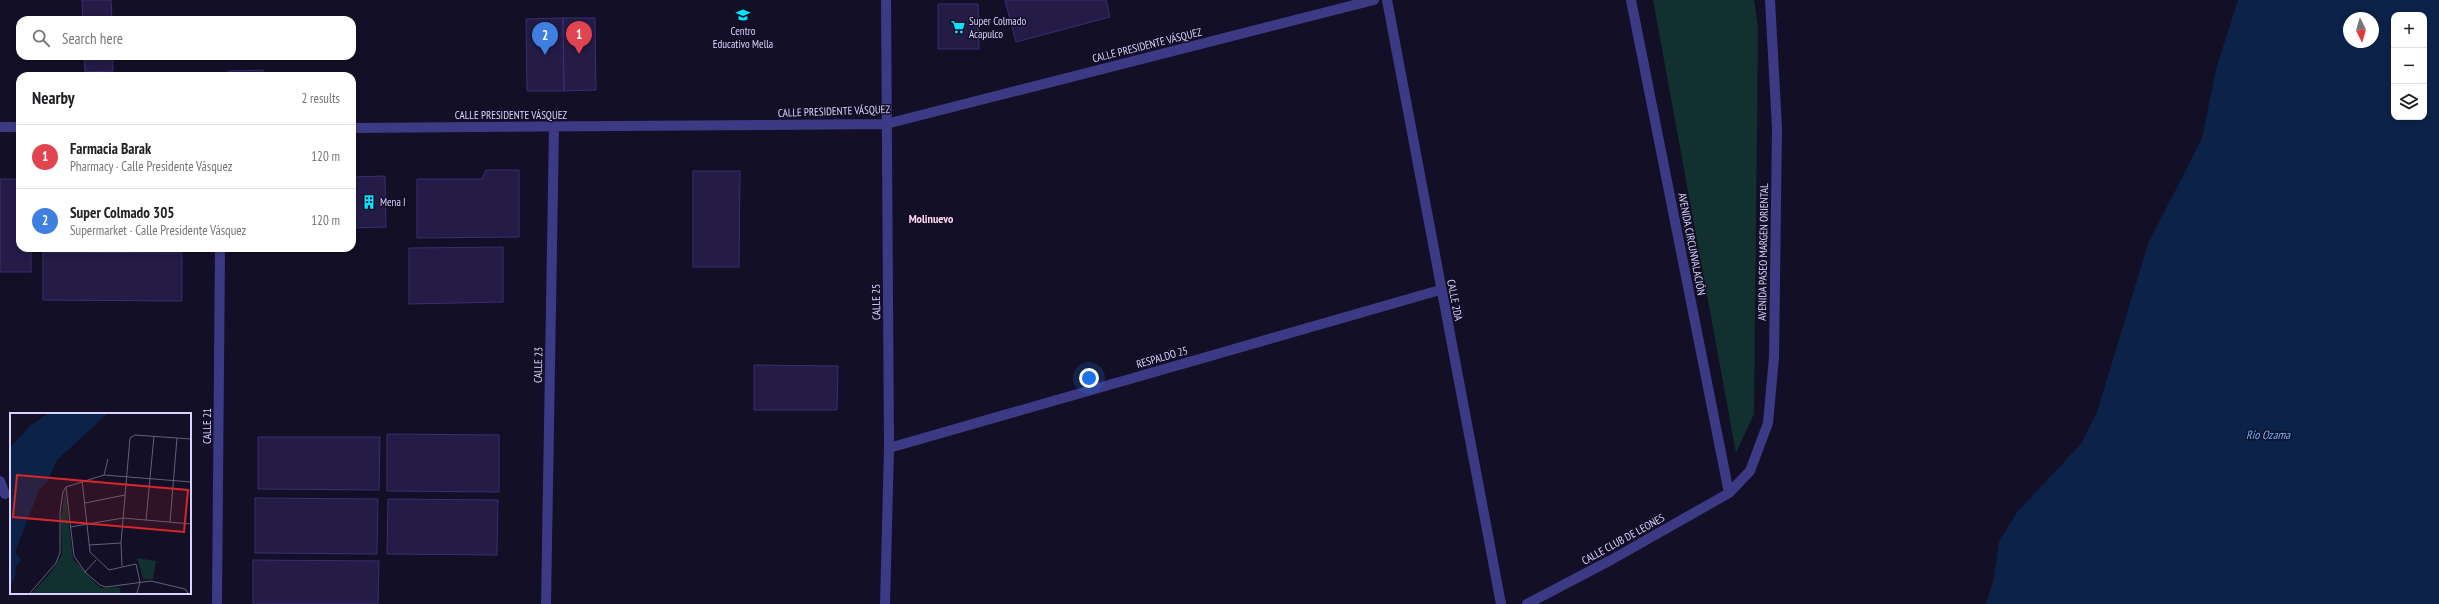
<!DOCTYPE html>
<meta charset="utf-8">
<style>
body{margin:0;font-family:"PT Sans Narrow",sans-serif;background:#f2f2f2;color:#202124}
.controls{position:absolute;right:12px;top:12px;display:grid;overflow:hidden;border-radius:8px;box-shadow:0 2px 6px #0003}
.controls button{width:36px;height:36px;display:grid;place-items:center;padding:0;border:0;border-bottom:1px solid #e0e0e0;background:#fff;color:#202124;font:20px sans-serif}
.compass{position:absolute;left:2343px;top:12px;width:36px;height:36px;border-radius:50%;background:#fff;box-shadow:0 2px 6px #0003;rotate:175deg}
.you{position:absolute;left:1089px;top:378px;width:14px;height:14px;margin:-10px;border:3px solid #fff;border-radius:50%;background:#1a73e8;box-shadow:0 0 0 6px #1a73e833}
.badge{display:grid;place-items:center;width:26px;height:26px;border-radius:50%;background:#db2777;color:#fff;font-size:13px;font-weight:700}
.pin{position:absolute;translate:-50% -33px;filter:drop-shadow(0 1px 2px #0008)}
.pin::after{content:'';position:absolute;top:21px;width:14px;height:12px;background:inherit;clip-path:polygon(0 0,100% 0,50% 100%)}
.list{margin:0;padding:0;list-style:none}
h2{display:flex;justify-content:space-between;align-items:center;height:52px;margin:0;padding:0 16px;font-size:17px}
h2 small{font-size:13px;font-weight:400;color:#757577}
.list li{display:grid;grid-template-columns:26px 1fr auto;gap:12px;align-items:center;box-sizing:border-box;height:64px;padding:0 16px;border-top:1px solid #e0e0e0}
.list b{display:block;font-size:15px;white-space:nowrap}
.list p{margin:0;font-size:13px;white-space:nowrap;color:#757577}
.list em{font-size:13px;font-style:normal;color:#757577}
.icon{flex:none;width:22px;height:22px;fill:none;stroke:currentColor;stroke-width:2;stroke-linecap:round;stroke-linejoin:round}
.map{position:relative;flex:none;width:2439px;height:604px;overflow:hidden}
.search{position:absolute;background:#fff;box-shadow:0 2px 6px #0003;left:16px;top:16px;width:340px;height:44px;display:flex;align-items:center;gap:10px;box-sizing:border-box;padding:0 14px;border-radius:12px;color:#757577;font-size:15px}
.panel{position:absolute;background:#fff;box-shadow:0 2px 6px #0003;left:16px;top:72px;width:340px;height:180px;border-radius:12px}
.map>svg:first-child{display:block}
</style>
<div class="map">
<svg width="2439" height="604" viewBox="0 0 2439 604">
<rect width="100%" height="100%" fill="#130f26"/>
<!-- green -->
<path fill="#12302f" d="M1653,0H1754L1758,27L1754,414L1736,453Z"/>
<!-- water -->
<path fill="#0c2248" fill-rule="evenodd" d="M2238,0H2439V604H1986L1993,582L1999,542L2017,512L2081,444L2097,412L2148,244L2202,138L2216,69ZM2394,15H2424V117H2394ZM2349,18H2373V42H2349Z"/>
<!-- building -->
<path fill="#241b47" stroke="#3b2d73" d="M82,0H111L112,20H83Z
M1005,0H1106L1110,17L1016,42Z
M938,4H978L979,49H938Z
M563,18H595L596,90L564,91Z
M563,18L564,91H527L526,19Z
M84,56H113V71L85,72Z
M263,70L264,76H228V71Z
M486,170H519V237L417,238V179H482Z
M693,171H740L739,267H693Z
M385,176L386,227L352,228V177Z
M0,179H20V248H31V272H0Z
M503,247V302L409,304V248Z
M43,252L182,253V301L43,300Z
M754,365L838,366L837,410H754Z
M387,434L499,435V492L387,491Z
M258,437H380L379,490L258,489Z
M255,498L378,499L377,554L255,553Z
M388,499L498,500L497,555L387,554Z
M253,560L379,561L378,604H253Z"/>
<g fill="none" stroke-linecap="round" stroke-linejoin="round">
<!-- minor -->
<path stroke="#3d3a85" stroke-width="10" d="M1387,0L1501,604
M1631,0L1729,493
M0,127H20
M352,128L886,124L1374,0
M889,448L1440,290
M0,481L5,494
M217,604L220,248
M546,604L554,127
M885,604L889,448L886,0
M1527,604L1611,560L1729,493L1750,471L1768,423L1774,357L1777,128L1770,0"/>
</g>
<!-- icons -->
<defs>
<symbol id="school-bare" viewBox="-9 -9 18 18"><path d="M0-5L7-2L0 1L-7-2ZM-4 1L0 2.5L4 1V4Q0 6-4 4Z" fill="#00e5ff" stroke="#130f26" stroke-width="2.5" paint-order="stroke"/></symbol>
<symbol id="supermarket-bare" viewBox="-9 -9 18 18"><path d="M-6-5.5h2.5l.6 2H6L4.5 2H-2.5L-4.4-4H-6ZM-1.5 3.2a1.3 1.3 0 1 0 .1 0ZM3 3.2a1.3 1.3 0 1 0 .1 0Z" fill="#00e5ff" stroke="#130f26" stroke-width="2.5" paint-order="stroke"/></symbol>
<symbol id="building-bare" viewBox="-9 -9 18 18"><path d="M-4-6H4V6H1V3H-1V6H-4ZM-2.5-4.3h1.7v1.8h-1.7ZM.8-4.3h1.7v1.8H.8ZM-2.5-1h1.7V.8h-1.7ZM.8-1h1.7V.8H.8Z" fill="#00e5ff" stroke="#130f26" stroke-width="2.5" paint-order="stroke"/></symbol>
</defs>
<g fill-rule="evenodd">
<use href="#school-bare" x="733" y="5" width="20" height="20"/>
<use href="#supermarket-bare" x="948" y="17" width="20" height="20"/>
<use href="#building-bare" x="359" y="192" width="20" height="20"/>
</g>
<g text-anchor="middle" dominant-baseline="central" stroke-width="3" stroke-linejoin="round" paint-order="stroke">
<!-- poi labels -->
<g font-size="11" fill="#d9d4ff" stroke="#130f26" text-anchor="start">
<text x="969" y="21">Super Colmado<tspan x="969" dy="13">Acapulco</tspan></text>
<text x="743" y="31" text-anchor="middle">Centro<tspan x="743" dy="13">Educativo Mella</tspan></text>
<text x="380" y="202">Mena I</text>
</g>
<!-- street labels -->
<g font-size="11" fill="#d9d4ff" stroke="#130f26">
<text transform="translate(1147 45) rotate(-14)">CALLE PRESIDENTE VÁSQUEZ</text>
<text transform="translate(834 111) rotate(-2)">CALLE PRESIDENTE VÁSQUEZ</text>
<text x="511" y="115">CALLE PRESIDENTE VÁSQUEZ</text>
<text transform="translate(1692 244) rotate(79)">AVENIDA CIRCUNVALACIÓN</text>
<text transform="translate(1763 252) rotate(-89)">AVENIDA PASEO MARGEN ORIENTAL</text>
<text transform="translate(1455 300) rotate(79)">CALLE 2DA</text>
<text transform="translate(876 302) rotate(-91)">CALLE 25</text>
<text transform="translate(1162 357) rotate(-16)">RESPALDO 25</text>
<text transform="translate(538 365) rotate(-89)">CALLE 23</text>
<text transform="translate(207 426) rotate(-90)">CALLE 21</text>
<text transform="translate(1623 539) rotate(-29)">CALLE CLUB DE LEONES</text>
</g>
<!-- neighbourhood labels -->
<g font-size="12" font-weight="bold" fill="#ffd6f0" stroke="#130f26">
<text x="931" y="218">Molinuevo</text>
</g>
<!-- water labels -->
<g font-size="12" font-style="italic" fill="#62b6ff" stroke="#130f26">
<text x="2268" y="434">Río Ozama</text>
</g>
</g>
<!-- overview -->
<g transform="translate(10 413)">
<rect width="181" height="181" fill="#130f26"/>
<path d="M55,77L63,146L86,171L91,175L109,174L111,180H22L42,158L52,142L51,107ZM127,145L146,148L143,166H133Z" fill="#12302f"/>
<path d="M37,1H97L47,47L37,69L29,77L5,139L11,148L5,154L6,161L0,175V35L21,12Z" fill="#0c2248"/>
<path fill="none" stroke="#625e7d" stroke-width="1" d="M94,62L98,46M72,67L80,139L99,157L126,151L130,169L127,180M56,74L64,143L75,159L90,172L96,174L141,168L175,176L178,180M56,74L94,62L181,69M75,90L115,82M136,107L144,23M160,109L167,25M60,114L113,105L181,111M79,132L111,130M112,153L111,130L120,25L125,22L181,26M75,159L86,147M20,180L46,150L50,140V99L53,79L56,74"/>
<path fill="#d62828" fill-opacity="0.15" stroke="#d62828" stroke-width="2" d="M7,62L178,77L174,119L3,104Z"/>
<rect width="181" height="181" fill="none" stroke="#d9d4ff" stroke-width="2"/>
</g>
</svg>
<div class="controls">
<button>+</button>
<button>−</button>
<button><svg class="icon" aria-label="layers" viewBox="0 0 24 24"><path d="M12 4l9 5-9 5-9-5zM3 14l9 5 9-5"/></svg></button>
</div>
<svg class="compass" viewBox="-18 -18 36 36"><path d="M0-13l5 13h-10z" fill="#e53935"/><path d="M0 13l5-13h-10z" fill="#757577"/></svg>
<div class="you"></div>
<div class="pin badge" style="left:579px;top:54px;background:#e0444e">1</div>
<div class="pin badge" style="left:545px;top:55px;background:#3f7fe0">2</div>
<div class="search"><svg class="icon" aria-label="search" viewBox="0 0 24 24"><circle cx="10" cy="10" r="6"/><path d="M15 15l6 6"/></svg>Search here</div>
<section class="panel">
<h2>Nearby<small>2 results</small></h2>
<ul class="list">
<li><span class="badge" style="background:#e0444e">1</span><div><b>Farmacia Barak</b><p>Pharmacy · Calle Presidente Vásquez</p></div><em>120 m</em></li>
<li><span class="badge" style="background:#3f7fe0">2</span><div><b>Super Colmado 305</b><p>Supermarket · Calle Presidente Vásquez</p></div><em>120 m</em></li>
</ul>
</section>
</div>
